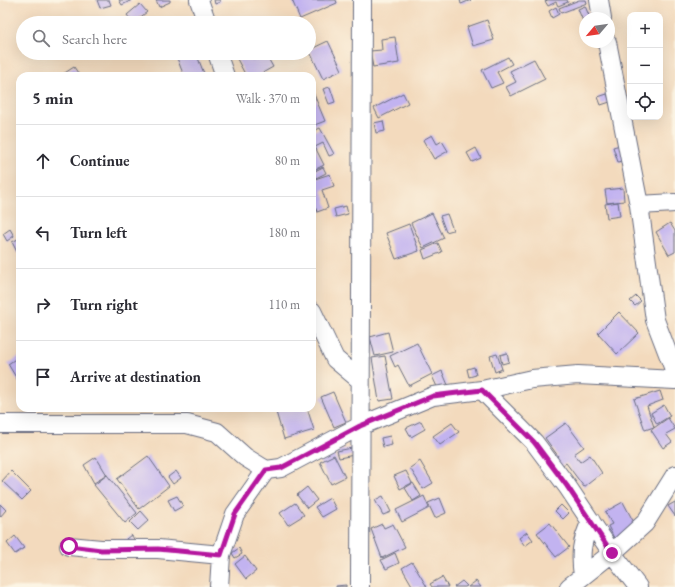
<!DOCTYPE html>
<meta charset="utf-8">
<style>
body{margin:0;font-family:"EB Garamond",serif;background:#f2f2f3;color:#2b2b33}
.controls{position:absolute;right:12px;top:12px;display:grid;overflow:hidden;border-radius:8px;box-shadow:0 4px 16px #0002}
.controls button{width:36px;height:36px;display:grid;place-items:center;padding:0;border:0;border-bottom:1px solid #e1e1e2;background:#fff;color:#2b2b33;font:20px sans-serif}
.compass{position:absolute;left:579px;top:12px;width:36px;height:36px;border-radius:50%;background:#fff;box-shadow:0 4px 16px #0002;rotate:241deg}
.stop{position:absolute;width:12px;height:12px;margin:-9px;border:3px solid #b5179e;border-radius:50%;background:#fff}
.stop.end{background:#b5179e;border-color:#fff;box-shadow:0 1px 4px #0008}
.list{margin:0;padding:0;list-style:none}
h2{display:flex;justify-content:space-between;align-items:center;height:52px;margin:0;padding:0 16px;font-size:17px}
h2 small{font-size:13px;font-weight:400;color:#7c7c81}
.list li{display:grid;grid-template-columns:26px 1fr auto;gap:12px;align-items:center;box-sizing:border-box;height:72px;padding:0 16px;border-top:1px solid #e1e1e2}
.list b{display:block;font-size:15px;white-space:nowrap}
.list em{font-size:13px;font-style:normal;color:#7c7c81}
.icon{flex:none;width:22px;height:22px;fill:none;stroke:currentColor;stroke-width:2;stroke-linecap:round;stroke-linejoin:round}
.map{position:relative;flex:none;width:675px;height:587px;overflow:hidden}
.search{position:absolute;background:#fff;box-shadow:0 4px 16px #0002;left:16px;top:16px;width:300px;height:44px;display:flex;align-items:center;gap:10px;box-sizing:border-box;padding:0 14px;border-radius:22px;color:#7c7c81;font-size:15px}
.panel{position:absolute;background:#fff;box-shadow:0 4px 16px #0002;left:16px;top:72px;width:300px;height:340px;border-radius:12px}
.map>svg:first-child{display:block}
</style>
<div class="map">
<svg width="675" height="587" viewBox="0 0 675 587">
<rect width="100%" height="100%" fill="#fcf5e5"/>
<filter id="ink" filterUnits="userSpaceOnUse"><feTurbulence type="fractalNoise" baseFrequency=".025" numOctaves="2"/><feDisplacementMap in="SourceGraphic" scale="8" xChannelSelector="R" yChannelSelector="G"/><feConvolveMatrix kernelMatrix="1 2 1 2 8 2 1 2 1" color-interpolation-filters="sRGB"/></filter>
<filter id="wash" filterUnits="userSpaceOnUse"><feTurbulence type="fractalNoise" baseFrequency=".012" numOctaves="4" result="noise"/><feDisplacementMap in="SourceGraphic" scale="16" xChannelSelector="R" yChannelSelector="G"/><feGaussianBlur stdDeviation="0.9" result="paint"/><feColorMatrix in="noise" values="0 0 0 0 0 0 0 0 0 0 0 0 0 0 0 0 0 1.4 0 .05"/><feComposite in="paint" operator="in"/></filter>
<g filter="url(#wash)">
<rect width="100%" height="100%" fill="#f3dabd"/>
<g id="blocks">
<!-- building -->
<path fill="#c2b3f0" d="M97,0H109L111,5L100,8Z
M119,0H132L122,5Z
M156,0H170V2L159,7Z
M214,0H220V2L215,4Z
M292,0H336L337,3L300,19Z
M460,0H471L461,4Z
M548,0H567L568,2L558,6L556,2L548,6L545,1Z
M579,0H586L587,3L561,13L559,8Z
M140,4L147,12L133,23L127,15Z
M585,6L590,18H585V26L578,9Z
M556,7L559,14L552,18L549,11Z
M487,20L494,40L473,46L467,27Z
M395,37L399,63L373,67L370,51L382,50L381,39Z
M328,41L342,70L323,79L309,50Z
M175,53H196L205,76H184Z
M243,53H250L253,59L265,53L273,67L257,76H246L236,57Z
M508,57L512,64L497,72L503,83L491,88L482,70Z
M534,59L545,79L511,96L506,87L516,82L510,71Z
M74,67L80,76H60Z
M330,87L335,102L329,104L323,89Z
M312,92H313L325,121L312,126Z
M403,93L408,103L379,118L374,108Z
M607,94L610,102L601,105L598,97Z
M383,121L385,131L376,133L374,123Z
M320,128L334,154L329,156L323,143L315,147L324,165L312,171V132Z
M432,135L437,144L442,141L448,151L434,159L423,140Z
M620,145L625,160L618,162L613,147Z
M476,148L481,158L472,162L467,153Z
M323,167L326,173L316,178L313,172Z
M330,174L334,186L322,190L328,208L317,212L312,197V180Z
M623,188L624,201L607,203L605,190Z
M618,202L620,216L607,218L605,204Z
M346,206L348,214L336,217L334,209Z
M432,213L444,238L423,248L411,223Z
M447,214L453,230L446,232L440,216Z
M670,223L675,231V252L669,255L656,232Z
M409,224L419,251L396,259L386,233Z
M10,229L14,236L7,241L3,234Z
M18,239L20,242V253L18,254L12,242Z
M438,243L442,252L425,259L422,250Z
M636,296L641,301L635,306L630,301Z
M619,312L639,333L617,354L598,333Z
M388,332L393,352L375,356L370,337Z
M417,343L432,374L409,386L398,365L395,367L390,356Z
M507,353L509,362L502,364L500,355Z
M497,354L502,369L495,372L490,356Z
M20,356V384L8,364Z
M385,356L393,399L379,401L372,358Z
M474,367L476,375L469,377L467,369Z
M442,371L448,385L438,389L432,376Z
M660,391L663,400L647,406L654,427L645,430L634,399Z
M333,392L346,422L334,427L321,397Z
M664,405L670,416L657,424L651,413Z
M289,408H307L314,430L284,439L276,412Z
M668,418L675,429L666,434L672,442L663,448L651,430Z
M421,421L425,429L411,437L406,428Z
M452,423L459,432L440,445L433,436Z
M566,423L584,447L574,454L580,462L590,455L602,473L584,487L566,463L555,471L549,462L558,456L545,438Z
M390,436L392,445L383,447L381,438Z
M352,448L354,455L339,458L337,451Z
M334,455L345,477L331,484L320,462Z
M148,456L169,486L139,509L117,479Z
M96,457L107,475L94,483L84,465Z
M420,461L433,483L423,489L410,468Z
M11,471L31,491L22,500L2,481Z
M176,471L181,478L173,484L168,477Z
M406,471L412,483L400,489L394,476Z
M107,475L137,513L125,523L94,485Z
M413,483L421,496L413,501L405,488Z
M307,487L317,500L307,508L297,495Z
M177,496L183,506L174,511L168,500Z
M383,496L391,512L383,515L375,500Z
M424,496L429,508L402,522L396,510Z
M330,498L336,509L322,517L315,507Z
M440,498L446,513L435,518L428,503Z
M623,502L639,532L617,544L608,526L612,524L605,512Z
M675,502V516L668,506Z
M295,503L304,515L288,525L280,513Z
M0,504L6,510L0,517Z
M561,505L569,513L563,519L555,511Z
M141,511L149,520L138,530L130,522Z
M550,523L569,547L556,557L537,533Z
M382,524L384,528L393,524L405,547L382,558L371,529Z
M527,532L533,540L525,546L519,538Z
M131,535L139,545L121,543Z
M15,536L24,548L15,554L7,543Z
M239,548L242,554L235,558L232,553Z
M395,553L399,563L386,569L381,560Z
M245,556L256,571L246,579L235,564Z
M412,562L427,587H413L402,568Z
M442,577L448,587H432L430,584Z
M462,581L467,586L465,587H454Z
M476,581L481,587H468Z
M346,585V587H336V586Z"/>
</g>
</g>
<g filter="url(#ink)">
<use href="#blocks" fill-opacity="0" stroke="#676b7f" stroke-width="1"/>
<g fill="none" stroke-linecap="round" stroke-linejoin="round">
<defs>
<path id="minor" d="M199,0L207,23
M599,0L602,18
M607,42L639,205L655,320L675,372
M217,53L225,76
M639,205L675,203
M312,311L335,359L360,380
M482,390L534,442L567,486L612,553L569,587
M0,424H187L217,432L245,457L266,470L281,468L360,426L433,396L482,390L532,379L578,375L675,380
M69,546L101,549H158L221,555
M583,576C580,554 581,542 591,521
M219,587L221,555L235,514L266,470
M360,587L362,0
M638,587L612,553L645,523L675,475"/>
</defs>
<!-- minor casing -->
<use href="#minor" stroke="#676b7f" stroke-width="20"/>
<!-- minor -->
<use href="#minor" stroke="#fff" stroke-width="18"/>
</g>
</g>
<g fill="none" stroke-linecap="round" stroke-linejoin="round" filter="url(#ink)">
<!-- route -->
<path stroke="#b5179e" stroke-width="5" d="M69,546L101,550L158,549L221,555L235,514L266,470L281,468L360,426L433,396L482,390L534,442L567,486L612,553"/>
</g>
</svg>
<div class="controls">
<button>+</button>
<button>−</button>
<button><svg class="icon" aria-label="locate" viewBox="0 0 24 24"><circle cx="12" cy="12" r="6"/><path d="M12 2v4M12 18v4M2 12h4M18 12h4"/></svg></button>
</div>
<svg class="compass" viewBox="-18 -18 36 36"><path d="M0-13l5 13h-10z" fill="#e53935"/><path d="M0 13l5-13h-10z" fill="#7c7c81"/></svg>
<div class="stop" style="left:69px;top:546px"></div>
<div class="stop end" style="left:612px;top:553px"></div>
<div class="search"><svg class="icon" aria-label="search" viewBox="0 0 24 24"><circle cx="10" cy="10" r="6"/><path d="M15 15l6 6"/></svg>Search here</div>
<section class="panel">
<h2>5 min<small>Walk · 370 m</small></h2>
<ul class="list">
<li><svg class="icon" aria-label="ahead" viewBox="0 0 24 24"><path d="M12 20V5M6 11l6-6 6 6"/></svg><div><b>Continue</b></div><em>80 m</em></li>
<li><svg class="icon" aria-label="left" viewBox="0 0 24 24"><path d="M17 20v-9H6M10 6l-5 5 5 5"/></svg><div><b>Turn left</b></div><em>180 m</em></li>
<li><svg class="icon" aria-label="right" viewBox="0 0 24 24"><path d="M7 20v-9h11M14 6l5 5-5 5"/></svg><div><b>Turn right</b></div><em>110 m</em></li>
<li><svg class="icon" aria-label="arrive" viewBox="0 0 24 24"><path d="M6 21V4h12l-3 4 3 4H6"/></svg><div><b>Arrive at destination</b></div></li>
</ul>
</section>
</div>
